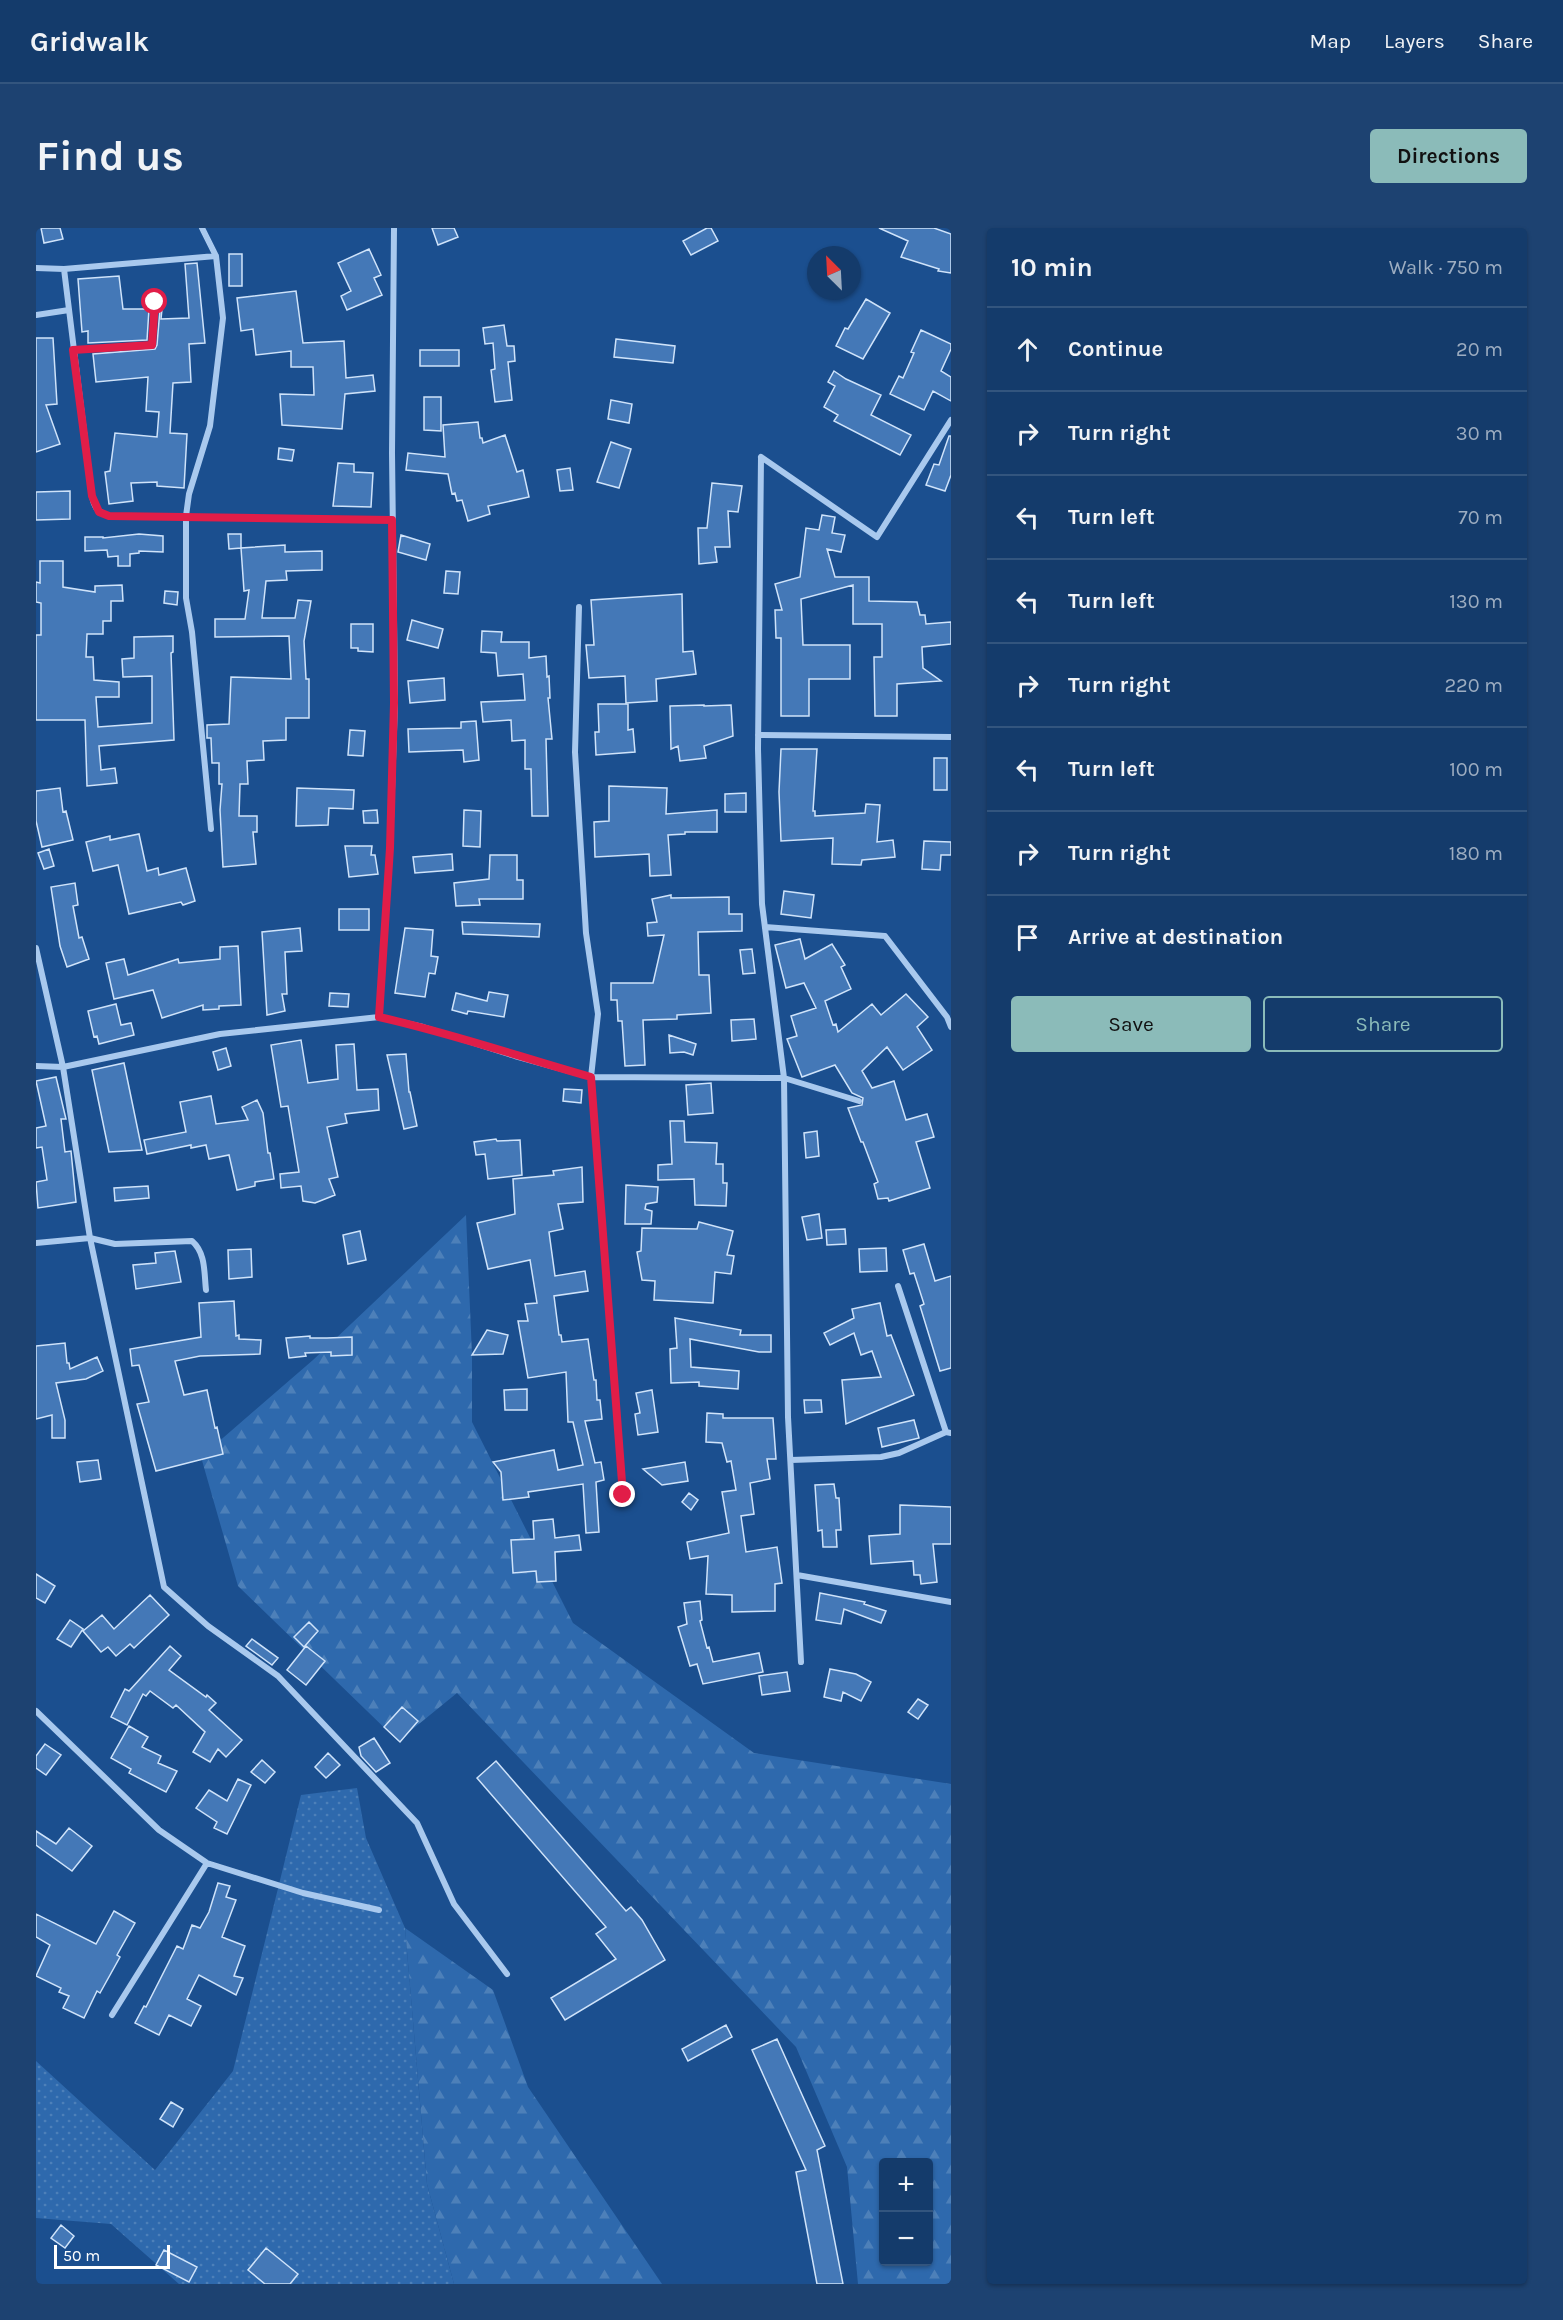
<!DOCTYPE html>
<meta charset="utf-8">
<style>
body{margin:0;font-family:Karla,sans-serif;background:#1d4271;color:#f1f3f6}
.controls{position:absolute;right:18px;bottom:18px;display:grid;overflow:hidden;border-radius:6px;box-shadow:0 2px 4px #0004}
.controls button{width:54px;height:54px;display:grid;place-items:center;padding:0;border:0;border-bottom:2px solid #33557e;background:#143b6b;color:#f1f3f6;font:30px sans-serif}
.compass{position:absolute;left:771px;top:18px;width:54px;height:54px;border-radius:50%;background:#143b6b;box-shadow:0 2px 4px #0004;rotate:336deg}
.scale{position:absolute;left:18px;bottom:15px;width:116px;box-sizing:border-box;padding-left:6px;border:3px solid #fff;border-top:0;font-size:16px;line-height:21px;white-space:nowrap;color:#fff;-webkit-text-stroke:4px #1b4f8f;paint-order:stroke}
.stop{position:absolute;width:18px;height:18px;margin:-14px;border:4px solid #e11d48;border-radius:50%;background:#fff}
.stop.end{background:#e11d48;border-color:#fff;box-shadow:0 2px 6px #0008}
.list{margin:0;padding:0;list-style:none}
h2{display:flex;justify-content:space-between;align-items:center;height:78px;margin:0;padding:0 24px;font-size:26px}
h2 small{font-size:20px;font-weight:400;color:#9dadc1}
.list li{display:grid;grid-template-columns:39px 1fr auto;gap:18px;align-items:center;box-sizing:border-box;height:84px;padding:0 24px;border-top:2px solid #33557e}
.list b{display:block;font-size:22px;white-space:nowrap}
.list em{font-size:20px;font-style:normal;color:#9dadc1}
.actions{display:flex;gap:12px;padding:18px 24px}
.actions a{flex:1;padding:14px 0;border:2px solid #8bbbb9;border-radius:6px;text-align:center;font-size:21px;color:#8bbbb9}
.actions .main{background:#8bbbb9;color:#111}
.icon{flex:none;width:33px;height:33px;fill:none;stroke:currentColor;stroke-width:2;stroke-linecap:round;stroke-linejoin:round}
.map{position:relative;flex:none;width:915px;height:2056px;overflow:hidden;border-radius:6px}
header{display:flex;align-items:center;gap:36px;box-sizing:border-box;height:84px;padding:0 30px;background:#143b6b;border-bottom:2px solid #33557e}
header strong{font-size:28px}
nav{display:flex;gap:33px;margin-inline-start:auto;font-size:21px}
.intro{display:flex;align-items:center;justify-content:space-between;box-sizing:border-box;height:144px;padding:0 36px}
h1{margin:0;font-size:42px}
.button{padding:15px 27px;border-radius:6px;background:#8bbbb9;color:#111;font-size:21px;font-weight:700}
main{display:flex;gap:36px;padding:0 36px}
aside{flex:1;background:#143b6b;border-radius:6px;box-shadow:0 2px 4px #0004}
.map>svg:first-child{display:block}
</style>
<header>
<strong>Gridwalk</strong>
<nav><a>Map</a><a>Layers</a><a>Share</a></nav>
</header>
<div class="intro"><h1>Find us</h1><a class="button">Directions</a></div>
<main>
<div class="map">
<svg width="915" height="2056" viewBox="0 0 915 2056">
<defs>
<pattern id="green-dots" width="8" height="8" patternUnits="userSpaceOnUse" patternTransform="scale(1.5)"><rect width="8" height="8" fill="#2e69ad"/><path d="M2 2h.1M6 6h.1" fill="none" stroke="#4d80b9" stroke-width="1.8" stroke-linecap="round"/></pattern>
<pattern id="forest-firs" width="22" height="20" patternUnits="userSpaceOnUse" patternTransform="scale(1.5)"><rect width="22" height="20" fill="#2e69ad"/><path d="M5 1l3.5 6h-7zM16 11l3.5 6h-7z" fill="#4d80b9"/></pattern>
</defs>
<rect width="100%" height="100%" fill="#1b4f8f"/>
<!-- green -->
<path fill="url(#green-dots)" d="M321,1560L330,1610L369,1700L391,1956L418,2056H143L75,1996L0,1990V1833L119,1942L197,1843L265,1567Z"/>
<!-- forest -->
<path fill="url(#forest-firs)" fill-rule="evenodd" d="M430,987L436,1127V1194L537,1395L718,1525L915,1556V2056H822L811,1939L760,1819L421,1465L362,1513L202,1358L165,1229L277,1132ZM848,1934H892V2034H848Z
M369,1700L457,1762L492,1859L626,2056H418L391,1956Z"/>
<!-- building -->
<path fill="#4478b7" stroke="#cfe3fa" stroke-width="1.5" d="M5,0H24L27,11L8,15Z
M396,0H418L422,9L402,17Z
M671,0H675L682,13L655,27L647,13Z
M843,0H898L915,6V45L902,43L903,41L865,29L872,13Z
M333,21L345,47L338,50L346,67L311,82L305,68L315,63L302,35Z
M193,26H206V58H193Z
M161,35L169,115L153,116L155,154L137,155L134,205L151,206L148,260L121,258V254L95,255L97,273L73,276L69,244L74,243L79,205L121,209L123,184L110,183L112,149L60,154L57,126L119,121L121,117L124,81H126L125,91L153,90L149,36Z
M83,48L87,81H113L111,112L52,115V103L46,104L42,51Z
M260,63L267,115L308,113L310,150L337,147L339,163L309,166L306,201L246,197L244,166L278,167L277,139H255V123L220,127L217,101L205,103L201,70Z
M830,71L854,85L827,131L800,118L809,100L812,101Z
M468,97L471,118H478L479,133L472,134L476,172L459,174L455,142L459,141L457,115L449,116L447,100Z
M885,102L915,116V121L905,143L915,149V173L897,163L888,182L854,166L863,148L867,150L878,125L875,124Z
M0,110H17L21,176L10,177L24,216L0,224Z
M580,111L639,118L637,135L578,129Z
M384,122H423V138H384Z
M798,143L810,151L845,167L835,187L875,207L864,227L798,193L802,187L788,179L799,158L792,154Z
M388,169H405V203L388,202Z
M575,172L596,176L593,195L572,191Z
M442,194L444,210H446L447,215L469,207L481,244L487,242L493,269L452,278L454,286L432,293L426,272L421,273L419,265L416,266L412,246L370,242L372,225L409,229L407,197Z
M913,208H915V247L909,263L890,257L898,236L903,237Z
M575,214L595,221L583,260L561,254Z
M243,220L258,222L256,233L242,231Z
M302,235L318,236V244L337,245L335,279L297,278Z
M534,240L537,262L524,263L521,242Z
M676,255L706,258L702,284L692,283L694,319H679L681,334L663,336L662,300H671Z
M34,263V291L0,292V264Z
M786,287L799,289L796,305L809,307L805,324L791,321L799,349H833V373L881,374L884,387H889L890,396L915,394V416L886,419L887,440L905,453L861,456V488H839L838,429H846V396H817V357L765,371L767,417H814V451H773V488H745V410H740L739,382H746L739,356L764,349L770,300L783,302Z
M103,306L127,308V324L103,323V325L94,326V338H82V328L72,329L71,322L49,323V309H67V310Z
M192,306H205V320L193,321Z
M365,307L394,316L390,332L362,324Z
M249,317V324L286,323V342L250,343L251,352L230,353L226,390H259L262,372L275,373L268,413L270,451H273V490H250V512L227,513L228,532L211,533L212,556H204L203,588H221V604H217L220,636L187,639L184,582L186,556H183V535H176L175,510H171V497L193,496L195,449L255,451L253,408L179,409V391H209L213,362L208,363L205,320Z
M4,333H27V359L59,364V358L86,357L87,373H75V393H67V406H51L50,429H57L58,452L83,454V469H60L62,499L116,495V448L87,449L86,431L98,430V409L137,408V424L135,425L138,512L63,518L65,542L79,540L81,555L51,558L49,492H0V407H5V375L0,374V354L4,355Z
M410,343L424,344L422,366L408,365Z
M129,363L142,364L141,377L128,375Z
M646,366L647,424L657,423L660,446L620,451L621,473L590,475L589,448L553,450L550,417H558L555,372Z
M376,392L407,401L402,420L371,412Z
M315,396H337V424L322,423V420H315Z
M446,403L466,404L465,414H493V430L510,428L511,449L513,448L514,470H512L516,511H510L512,588H496L495,541H489V512L476,513L475,492L447,494L445,474L489,472L487,446L462,448L460,425L445,424Z
M408,450L409,472L374,475L372,453Z
M562,476H592V502L597,501L599,524L560,527L559,504H563Z
M668,477V478L695,477L697,508L668,518L670,530L644,533L642,518L635,521L634,478Z
M440,493L443,532L428,534L427,522L373,524L372,501L425,500V494Z
M314,502L329,503L327,528L312,527Z
M745,521H781L777,583H779V588L829,585L830,576L844,577L841,614L857,612L859,629L826,632L825,637L796,636L797,610L745,613L743,564Z
M898,530H911V562H898Z
M573,558L631,560L630,586L681,582V604H649V606L632,607L635,647L614,648L613,626L559,629L558,594L573,593Z
M24,560L27,584L30,583L37,612L6,619L0,593V563Z
M261,560L318,562L317,581L293,580L292,597L260,598Z
M710,565V584H689V566Z
M341,582L342,595H328L327,583Z
M428,582L445,583L444,619L427,618Z
M103,606L111,643L122,640L123,647L150,640L159,673L147,677L145,674L93,686L82,637L57,643L50,614L74,608V612Z
M888,613L915,614V627H905L904,642L886,641Z
M309,618H336L335,627H339L342,646L313,649Z
M13,621L18,638L8,641L2,625Z
M416,626L417,642L379,645L377,629Z
M454,627H481V652H487V671H443L444,677L420,678L418,655L453,651Z
M39,655L42,677L37,678L43,710L46,709L53,731L31,739L24,718L15,659Z
M748,663L778,667L775,690L745,686Z
M635,667V670L693,669V686H706V703L662,704L663,747H673L675,785L641,787V791L607,792L609,837L589,838L586,793H582L581,772H575V755H617L628,707L612,708L611,695L621,694L616,671Z
M303,681H333V702H303Z
M426,694L504,696L503,709L427,706Z
M264,700L266,723L249,724L251,766H246L249,783L231,787L226,704Z
M369,700L397,702L395,728L402,729L399,746L393,745L389,769L359,765Z
M764,711L769,731L796,716L809,737L805,739L815,761L789,773L797,797L800,796L802,804L836,776L845,787L870,766L892,789L881,799L896,822L867,842L851,819L826,843L836,860L858,853L870,892L891,886L898,909L880,914L894,960L853,973L852,970L842,971L838,956L842,954L827,914H825L812,880L826,877L827,870L816,865L799,837L766,849L751,811L761,808L755,788L780,780L768,755L750,760L739,717Z
M202,718L205,777L183,778V781L167,782V777L126,790L117,762L78,771L70,735L88,731L92,747L142,731L143,735L184,731V719Z
M716,721L719,745L707,746L704,722Z
M453,764L472,767L468,789L432,783L431,786L416,782L420,765L451,773Z
M294,765L313,766L312,779L293,778Z
M80,776L85,797L95,795L98,807L63,816L61,808L58,809L52,783Z
M718,791L720,811L696,813L695,792Z
M633,807L660,816L657,827L648,824L634,825Z
M265,812L272,855L302,851L300,817L318,816L321,862L342,861L343,882L309,886L311,895L291,899L302,949L293,951L299,967L279,975L267,973L265,958L245,960L244,946L263,944L252,878L245,879L235,817Z
M190,820L195,838L182,842L177,824Z
M370,826L373,864H374L381,898L368,901L351,827Z
M88,835L106,922L73,924L56,842Z
M20,849L29,887L30,891H25L29,924L35,923L40,974L2,980L0,954L11,952L6,919L0,920V900L10,898L0,853Z
M675,855L677,885L652,887L650,857Z
M528,861L546,862L545,875L527,873Z
M175,868L180,896L212,892L206,879L221,872L227,885L232,925H234L238,951L219,954V958L201,962L193,927L173,931L170,917L155,920V917L111,926L108,912L150,904L144,874Z
M634,893H648L649,914L681,915L680,936H687V955H691L690,978L659,977L658,951L622,952V937L636,936Z
M781,903L783,928L770,930L768,905Z
M460,911L461,913L484,912L486,947L452,951L449,926L440,927L438,914Z
M546,939L547,974L522,976L527,1001L513,1004L519,1048L549,1043L552,1063L518,1068L523,1107H525L526,1114L552,1111L558,1152H560L561,1172H564L566,1191L549,1193L559,1235L565,1234L568,1252L560,1254L563,1304L550,1305L547,1256L492,1264L493,1269L467,1272L465,1244L457,1234L518,1222L522,1242L547,1237L537,1194H532L530,1144L492,1150L482,1093H492L489,1076L501,1075L494,1032L452,1041L441,995L479,986L477,951L518,947L517,943Z
M590,957L622,959L621,974L610,976L609,981L616,983L615,996H589Z
M112,958L113,970L79,973L78,960Z
M783,986L786,1010L771,1012L766,989Z
M663,994L697,1003L691,1027L698,1028L695,1046L679,1044L677,1075L618,1072L619,1053L606,1052L601,1024L605,1023L606,1000L661,1001Z
M809,1001L810,1016L791,1017L790,1002Z
M324,1003L330,1032L312,1036L307,1007Z
M888,1016L899,1053L915,1048V1140L904,1143L884,1078L888,1076L878,1045L874,1046L867,1022Z
M850,1020L851,1043L824,1044L823,1021Z
M215,1021L216,1049L193,1051L192,1022Z
M139,1023L145,1054L100,1061L97,1037L120,1035L119,1025Z
M198,1073L200,1108L203,1107V1111L225,1112L224,1126L164,1128L139,1133L148,1167L171,1162L179,1200L181,1199L187,1226L120,1243L101,1176L113,1174L103,1137L96,1138L94,1121L165,1109L163,1075Z
M844,1075L851,1108L855,1107L878,1167L810,1196L806,1152L845,1149L836,1123L825,1127L818,1105L794,1117L788,1105L818,1090L816,1081Z
M639,1090L705,1102L704,1107H735V1124H723L654,1111L655,1139L703,1143L702,1161L663,1158V1154L635,1155L634,1121L641,1120Z
M451,1102L472,1107L467,1126L436,1127Z
M274,1108V1110H291L316,1109V1127L295,1128V1124L269,1125L270,1128L253,1130L250,1110Z
M29,1115L31,1135H33L34,1141L61,1129L67,1143L50,1151L20,1155L29,1192V1210H16V1187L0,1191V1118Z
M491,1161V1182H469L468,1162Z
M616,1162L622,1204L602,1207L599,1186L604,1185L600,1165Z
M768,1172H785L786,1184L769,1185Z
M671,1185L687,1186V1190H737L740,1231H731L734,1251L714,1255L718,1286L705,1288L710,1324L741,1319L746,1355L739,1356V1383L696,1384V1367L670,1366L672,1328L654,1331L651,1314L693,1305L686,1264L700,1262L695,1233L691,1234L686,1215L670,1214Z
M878,1192L883,1210L846,1219L842,1200Z
M62,1232L65,1251L44,1254L41,1234Z
M649,1234L652,1253L626,1257L607,1241Z
M798,1256L800,1270H803L805,1302H800L801,1319H787L786,1302L782,1303L779,1257Z
M653,1265L662,1272L655,1282L646,1274Z
M864,1277L915,1279V1316H897L901,1354L885,1356L884,1347H878L877,1333L835,1336L833,1308L864,1306Z
M517,1291L519,1310L543,1307L545,1322L519,1324L520,1353L501,1354L500,1343L477,1345L475,1312L498,1311L497,1293Z
M0,1346L19,1358L9,1375L0,1370Z
M784,1365L829,1374L828,1376L850,1383L845,1395L808,1381L805,1396L780,1392Z
M114,1367L133,1387L98,1420L94,1416L80,1428L72,1419L65,1424L47,1403L66,1387L78,1401Z
M664,1373L666,1392L664,1393L671,1420L673,1419L677,1434L723,1425L727,1444L667,1456L661,1436L654,1438L642,1399L651,1396L648,1375Z
M34,1392L47,1401L35,1419L21,1411Z
M273,1394L282,1403L268,1419L258,1409Z
M216,1411L242,1430L236,1437L210,1418Z
M134,1418L145,1428L133,1442L170,1469L171,1467L180,1475L173,1482L206,1512L190,1529L182,1521L174,1534L157,1524L169,1504L140,1477L137,1480L114,1463L110,1468L107,1466L91,1497L75,1489L89,1461L93,1463Z
M270,1418L289,1433L270,1457L251,1442Z
M794,1441L820,1446L835,1454L825,1473L807,1464L805,1473L788,1469Z
M751,1444L754,1463L726,1467L723,1448Z
M882,1471L892,1477L882,1491L872,1484Z
M366,1479L382,1493L364,1514L348,1499Z
M93,1498L112,1509L106,1519L125,1528L122,1535L141,1543L130,1564L93,1545L95,1541L75,1530Z
M338,1510L354,1535L340,1544L325,1528L323,1519Z
M9,1516L25,1527L10,1547L0,1540V1528Z
M292,1525L304,1537L290,1550L279,1539Z
M226,1532L239,1544L229,1555L215,1544Z
M460,1533L590,1683L595,1679L606,1692L629,1732L529,1792L515,1770L580,1731L560,1706L570,1699L441,1550Z
M202,1551L215,1557L191,1606L178,1600L181,1594L160,1580L173,1562L191,1573Z
M33,1600L56,1618L36,1643L0,1617V1603L20,1616Z
M182,1655L194,1658L190,1669L200,1672L186,1709L209,1718L198,1748L207,1750L200,1767L163,1747L151,1771L165,1778L155,1798L133,1787L123,1807L99,1795L108,1778L110,1779L141,1718L147,1721L156,1697L164,1700L173,1684Z
M78,1683L99,1695L81,1727L84,1729L64,1765L61,1763L48,1790L27,1780L33,1768L23,1764L25,1760L0,1748L14,1717L0,1709V1686L60,1716Z
M690,1797L696,1809L652,1833L646,1821Z
M741,1811L789,1918L781,1922L807,2056H781L760,1944L770,1942L716,1822Z
M135,1874L147,1881L137,1899L124,1891Z
M25,1997L38,2008L29,2020L15,2010Z
M230,2020L262,2046L254,2056H229L212,2042Z
M128,2022L161,2039L153,2054L120,2037Z"/>
<g fill="none" stroke-linecap="round" stroke-linejoin="round">
<!-- street -->
<path stroke="#a9c9ee" stroke-width="6" d="M166,0L180,28L187,90L174,198L153,266L150,288V370L156,404L175,601
M0,40L28,41L180,28
M28,41L56,268C58,279 61,284 73,288L356,292
M0,87L33,82
M37,122L116,117L119,74
M725,229L722,521L726,676L748,850L752,1189L765,1434
M725,229L841,309L915,192
M543,379L539,524L550,705L562,786L555,849L587,1267
M722,507L915,509
M729,699L849,708L911,789L915,799
M0,720L27,839L54,1010L128,1359L172,1398L242,1448L381,1595L418,1676L471,1746
M343,789L354,620L359,475L356,225L358,0
M0,838L27,839L184,806L343,789L387,799L479,828L555,849L748,850L823,873
M0,1015L54,1010L79,1016L156,1013C170,1025 168,1045 170,1062
M862,1058L910,1204
M755,1232L845,1229L863,1225L910,1204L915,1205
M761,1347L915,1374
M0,1483L123,1602L171,1635L267,1665L343,1682
M76,1787L171,1635"/>
</g>
<g fill="none" stroke-linecap="round" stroke-linejoin="round">
<!-- route -->
<path stroke="#e11d48" stroke-width="8" d="M119,74L116,117L37,122L56,268L63,284L73,288L356,292L358,475L354,620L343,789C415,805 484,829 555,849L587,1267"/>
</g>
</svg>
<div class="controls">
<button>+</button>
<button>−</button>
</div>
<svg class="compass" viewBox="-18 -18 36 36"><path d="M0-13l5 13h-10z" fill="#e53935"/><path d="M0 13l5-13h-10z" fill="#9dadc1"/></svg>
<div class="scale">50 m</div>
<div class="stop" style="left:119px;top:74px"></div>
<div class="stop end" style="left:587px;top:1267px"></div>
</div>
<aside>
<h2>10 min<small>Walk · 750 m</small></h2>
<ul class="list">
<li><svg class="icon" aria-label="ahead" viewBox="0 0 24 24"><path d="M12 20V5M6 11l6-6 6 6"/></svg><div><b>Continue</b></div><em>20 m</em></li>
<li><svg class="icon" aria-label="right" viewBox="0 0 24 24"><path d="M7 20v-9h11M14 6l5 5-5 5"/></svg><div><b>Turn right</b></div><em>30 m</em></li>
<li><svg class="icon" aria-label="left" viewBox="0 0 24 24"><path d="M17 20v-9H6M10 6l-5 5 5 5"/></svg><div><b>Turn left</b></div><em>70 m</em></li>
<li><svg class="icon" aria-label="left" viewBox="0 0 24 24"><path d="M17 20v-9H6M10 6l-5 5 5 5"/></svg><div><b>Turn left</b></div><em>130 m</em></li>
<li><svg class="icon" aria-label="right" viewBox="0 0 24 24"><path d="M7 20v-9h11M14 6l5 5-5 5"/></svg><div><b>Turn right</b></div><em>220 m</em></li>
<li><svg class="icon" aria-label="left" viewBox="0 0 24 24"><path d="M17 20v-9H6M10 6l-5 5 5 5"/></svg><div><b>Turn left</b></div><em>100 m</em></li>
<li><svg class="icon" aria-label="right" viewBox="0 0 24 24"><path d="M7 20v-9h11M14 6l5 5-5 5"/></svg><div><b>Turn right</b></div><em>180 m</em></li>
<li><svg class="icon" aria-label="arrive" viewBox="0 0 24 24"><path d="M6 21V4h12l-3 4 3 4H6"/></svg><div><b>Arrive at destination</b></div></li>
</ul>
<div class="actions"><a class="main">Save</a><a>Share</a></div>
</aside>
</main>
